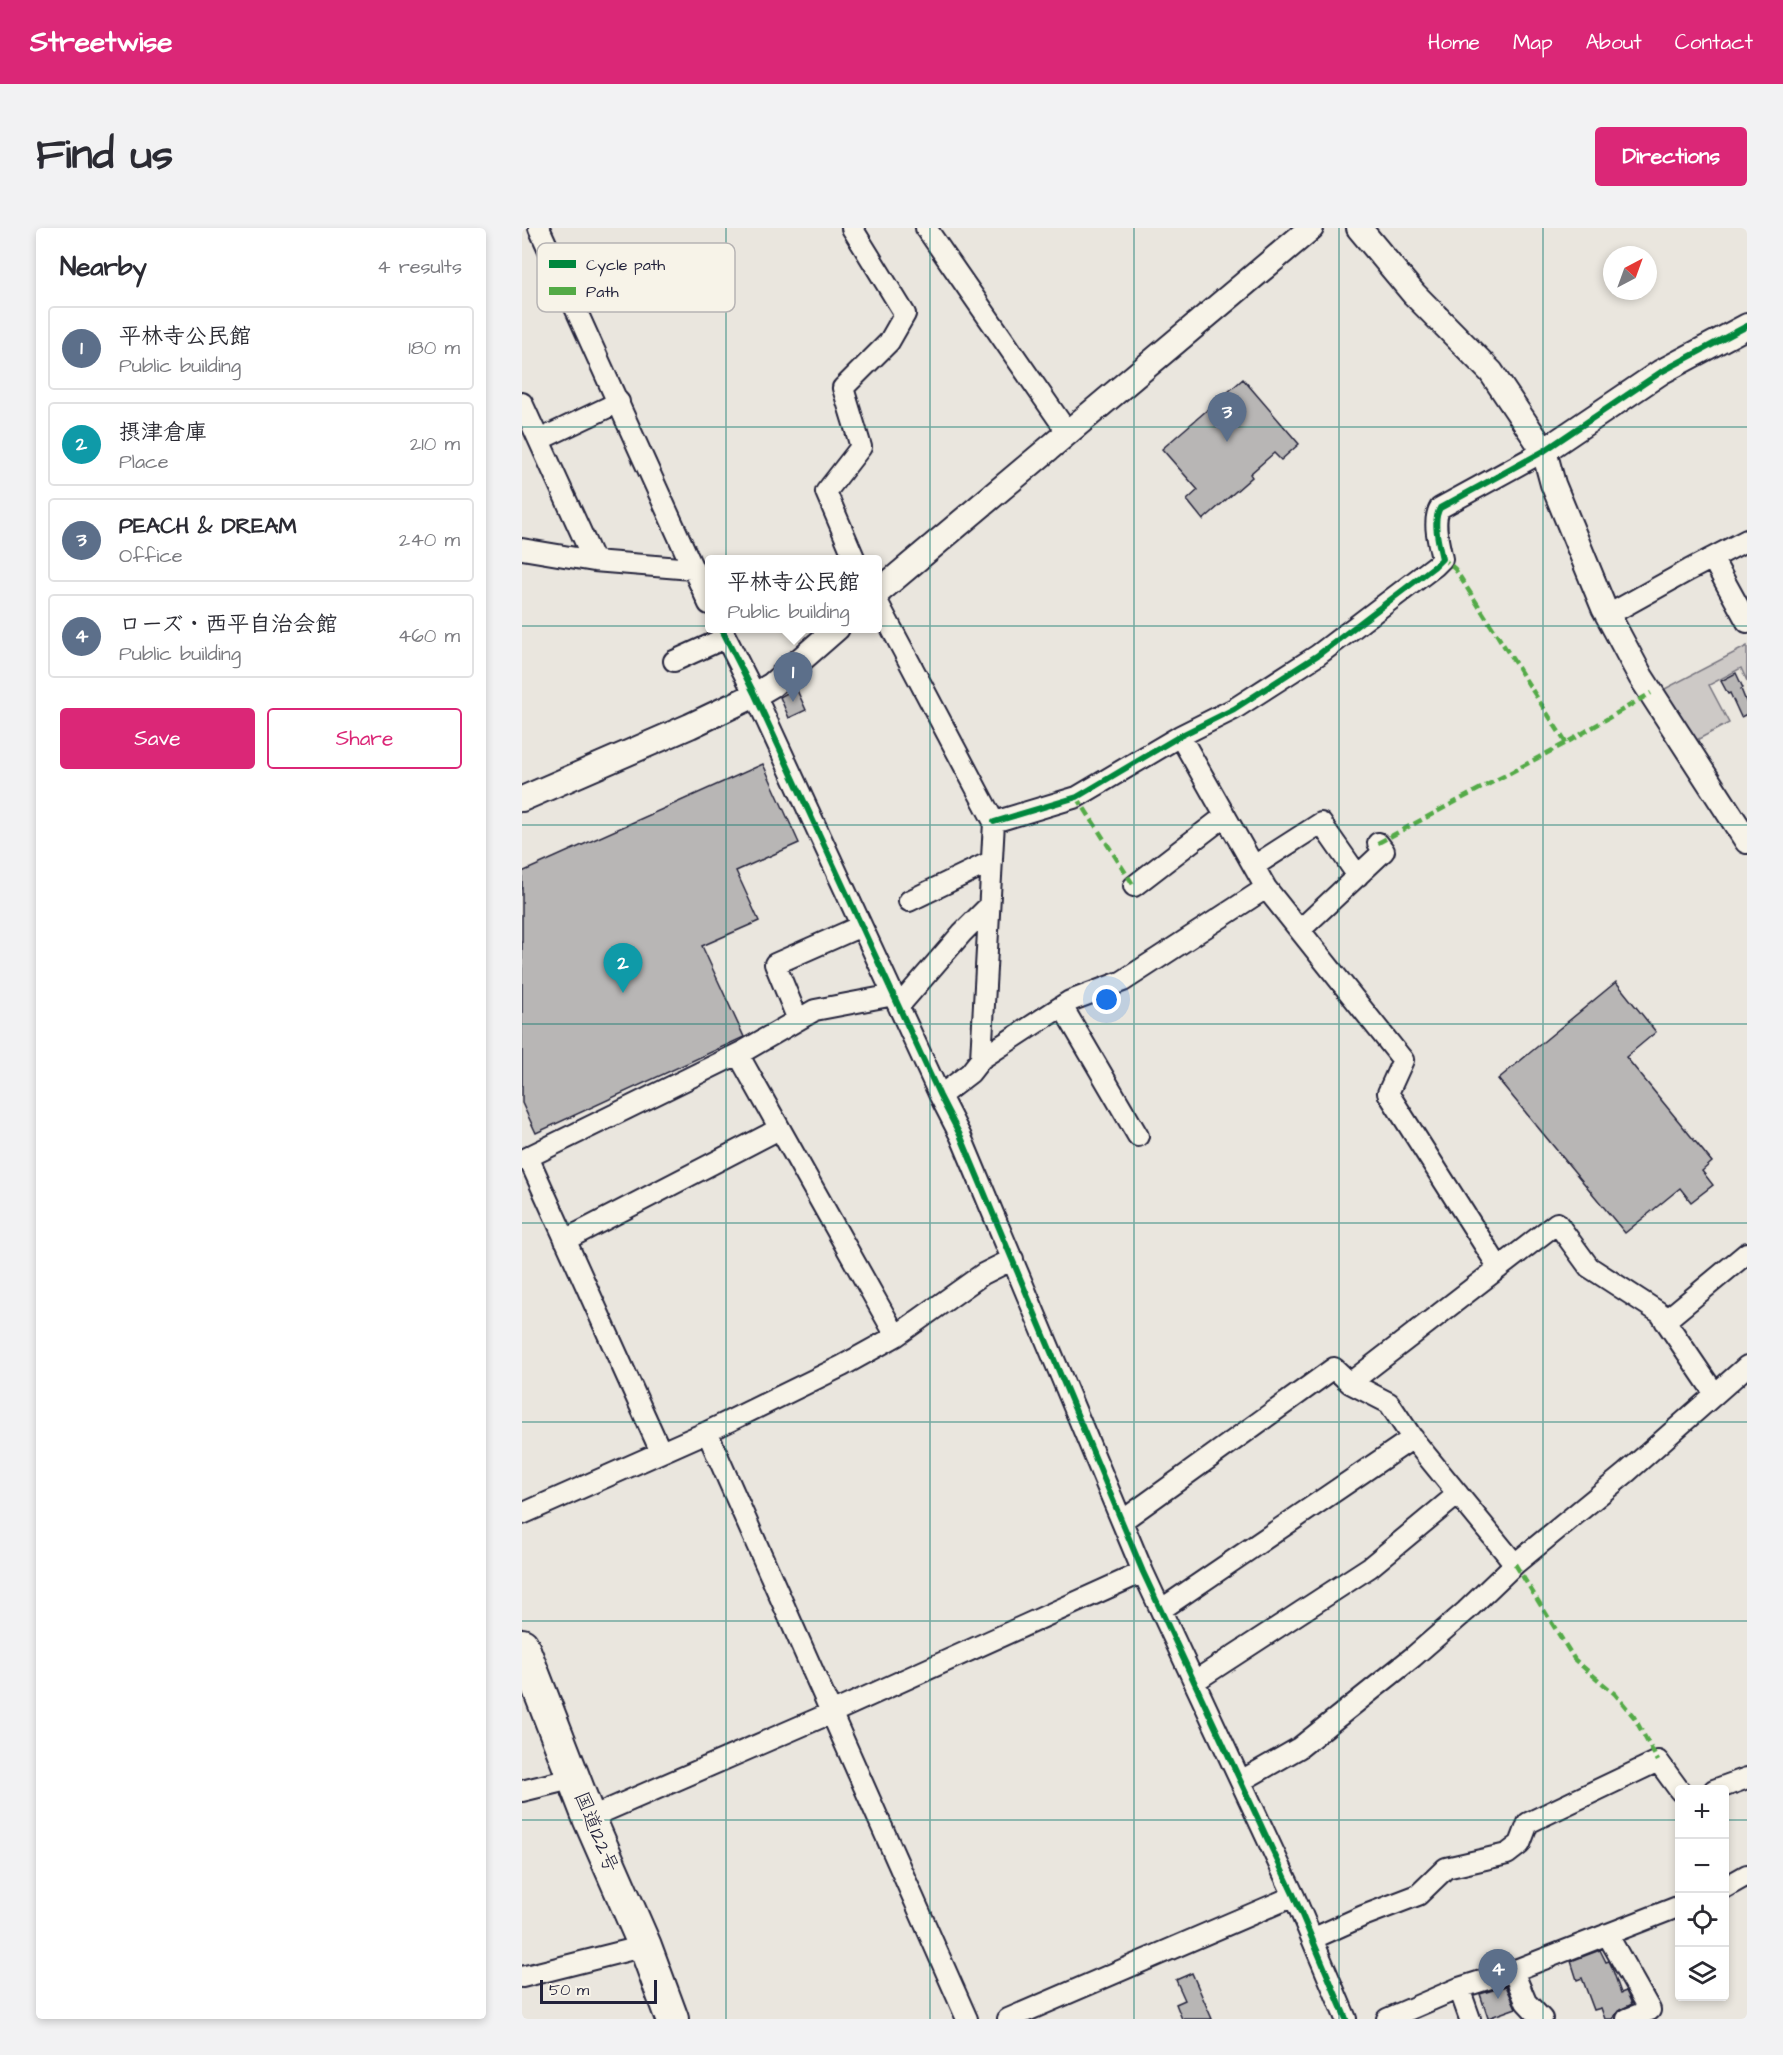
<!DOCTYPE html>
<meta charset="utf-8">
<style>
body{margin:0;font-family:"Architects Daughter","Klee One",sans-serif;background:#f2f2f3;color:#2b2b33}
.controls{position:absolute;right:18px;bottom:18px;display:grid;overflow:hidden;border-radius:6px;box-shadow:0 3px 9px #0003}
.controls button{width:54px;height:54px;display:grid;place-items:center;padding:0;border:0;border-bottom:2px solid #e1e1e2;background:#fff;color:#2b2b33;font:30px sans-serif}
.compass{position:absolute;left:1081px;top:18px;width:54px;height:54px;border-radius:50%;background:#fff;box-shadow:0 3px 9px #0003;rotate:41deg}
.scale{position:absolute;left:18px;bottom:15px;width:117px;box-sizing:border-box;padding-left:6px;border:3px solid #22223b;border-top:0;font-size:16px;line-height:21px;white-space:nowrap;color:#22223b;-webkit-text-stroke:4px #f7f3e8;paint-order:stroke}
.you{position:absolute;left:585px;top:772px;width:21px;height:21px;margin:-15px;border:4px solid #fff;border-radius:50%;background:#1a73e8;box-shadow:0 0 0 9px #1a73e833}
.badge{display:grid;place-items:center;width:39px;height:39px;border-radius:50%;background:#db2777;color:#fff;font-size:20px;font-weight:700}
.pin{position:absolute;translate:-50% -50px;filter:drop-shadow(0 2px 3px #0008)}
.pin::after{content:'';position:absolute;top:32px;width:21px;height:18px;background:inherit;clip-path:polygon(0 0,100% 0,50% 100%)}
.popup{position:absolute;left:183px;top:327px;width:177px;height:78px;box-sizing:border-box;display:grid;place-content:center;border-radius:6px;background:#fff;filter:drop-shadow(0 2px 4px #0005);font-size:20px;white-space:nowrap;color:#7c7c81}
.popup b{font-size:22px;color:#2b2b33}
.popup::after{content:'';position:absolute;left:50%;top:100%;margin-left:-12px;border:12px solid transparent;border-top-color:#fff}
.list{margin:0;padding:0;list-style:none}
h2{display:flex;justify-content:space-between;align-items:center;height:78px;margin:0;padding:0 24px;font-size:26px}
h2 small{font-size:20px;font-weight:400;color:#7c7c81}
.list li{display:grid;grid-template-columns:39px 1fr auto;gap:18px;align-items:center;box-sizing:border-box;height:84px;margin:0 12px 12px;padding:0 12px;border:2px solid #e1e1e2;border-radius:6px}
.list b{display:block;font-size:22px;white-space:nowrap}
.list p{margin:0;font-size:20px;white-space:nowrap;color:#7c7c81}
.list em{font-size:20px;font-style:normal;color:#7c7c81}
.actions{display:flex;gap:12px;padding:18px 24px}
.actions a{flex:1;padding:14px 0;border:2px solid #db2777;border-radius:6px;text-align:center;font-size:21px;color:#db2777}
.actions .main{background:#db2777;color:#fff}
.icon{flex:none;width:33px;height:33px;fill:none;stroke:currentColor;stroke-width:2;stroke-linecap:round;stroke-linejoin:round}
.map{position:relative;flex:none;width:1225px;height:1791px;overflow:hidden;border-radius:6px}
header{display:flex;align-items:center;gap:36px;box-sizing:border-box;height:84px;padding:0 30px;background:#db2777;color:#fff}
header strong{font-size:28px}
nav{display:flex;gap:33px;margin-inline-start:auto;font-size:21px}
.intro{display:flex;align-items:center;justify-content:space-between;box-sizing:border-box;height:144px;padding:0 36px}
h1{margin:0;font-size:42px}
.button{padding:15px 27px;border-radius:6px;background:#db2777;color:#fff;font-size:21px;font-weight:700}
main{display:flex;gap:36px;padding:0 36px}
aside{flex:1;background:#fff;border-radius:6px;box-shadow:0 3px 9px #0003}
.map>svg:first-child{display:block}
</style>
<header>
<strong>Streetwise</strong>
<nav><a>Home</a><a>Map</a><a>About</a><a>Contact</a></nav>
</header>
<div class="intro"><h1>Find us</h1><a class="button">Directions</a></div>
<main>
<aside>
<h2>Nearby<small>4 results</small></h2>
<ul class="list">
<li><span class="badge" style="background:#5c6f8a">1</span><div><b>平林寺公民館</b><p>Public building</p></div><em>180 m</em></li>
<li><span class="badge" style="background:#0f9aa8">2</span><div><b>摂津倉庫</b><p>Place</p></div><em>210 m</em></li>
<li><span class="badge" style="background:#5c6f8a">3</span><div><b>PEACH &amp; DREAM</b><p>Office</p></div><em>240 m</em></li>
<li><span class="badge" style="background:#5c6f8a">4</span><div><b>ローズ・西平自治会館</b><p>Public building</p></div><em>460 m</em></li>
</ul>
<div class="actions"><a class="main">Save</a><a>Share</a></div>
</aside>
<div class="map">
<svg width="1225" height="1791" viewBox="0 0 1225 1791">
<rect width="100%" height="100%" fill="#eae6de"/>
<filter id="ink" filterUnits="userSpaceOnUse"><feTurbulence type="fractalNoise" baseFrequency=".0167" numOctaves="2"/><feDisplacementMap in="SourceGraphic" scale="12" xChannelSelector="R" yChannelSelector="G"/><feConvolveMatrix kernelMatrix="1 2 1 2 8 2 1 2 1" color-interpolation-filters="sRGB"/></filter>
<g filter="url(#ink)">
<!-- green -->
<path fill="#cdc9c6" stroke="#787680" stroke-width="1.5" d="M1225,418V453L1219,440L1187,457L1207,495L1171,514L1137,464Z"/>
<!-- building -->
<path fill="#b8b6b5" stroke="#22223b" stroke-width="1.5" d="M721,151L777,216L759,232L752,225L728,246L730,249L681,292L665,272L676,262L640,221Z
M1214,445L1221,460L1219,461L1225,476V486L1219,489L1208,465L1206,466L1199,453Z
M274,460L284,482L267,490L258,469Z
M241,536L277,615L214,643L237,693L180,718L222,809L14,905L0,875V644Z
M1094,754L1134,804L1104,829L1190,934L1180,943L1191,957L1169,974L1158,960L1103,1005L976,851Z
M1078,1722L1084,1734L1087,1733L1089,1737L1099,1765L1104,1763L1110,1776L1096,1783L1091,1791H1083L1079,1780L1072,1782L1060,1750L1055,1752L1049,1733Z
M670,1745L690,1791H660L654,1776L663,1772L654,1752Z
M984,1758L994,1780L966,1790L958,1766Z"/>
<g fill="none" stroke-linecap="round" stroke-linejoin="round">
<defs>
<path id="minor" d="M17,0L187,376
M330,0L383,86L367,114L321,160L339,219L304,264L333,332
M404,0L546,205
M0,175L72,333
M17,212L97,174
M0,321L72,333L170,341
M1190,330L1225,394
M355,373L472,594L459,831
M1086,387L1167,342L1225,312
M199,400L233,467L418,868L439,909L621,1344L772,1668L824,1791
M152,433L203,410
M658,508L744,660L881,832L866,865L977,1040
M472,594L555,569L658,508L712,481L796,427L913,338L920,331C917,316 910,293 918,280L1022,223
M732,638L799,595L836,648
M612,658L703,588
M387,673L470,633
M778,702L862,623L856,615
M377,778L440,705L467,678
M540,778L616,908
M276,792L253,736L339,698
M216,826L374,1108
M418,868L448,845L459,831L540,778L548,773L601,753L744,660
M6,929L139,1224
M0,932L222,823L293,782L372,767
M43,1012L257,901
M1143,1093L1225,1025
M828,1155L1035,995L1067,1039L1138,1085L1193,1166
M185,1204L445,1791
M0,1286L185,1204L320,1138L374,1108L461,1046L491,1031
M600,1293L812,1140L828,1155L867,1175L891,1211L993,1336
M640,1381L891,1210
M673,1453L848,1339L936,1266
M719,1553L777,1520L891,1429L944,1383L993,1336L1104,1245L1225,1138
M1192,1562L1225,1550
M0,1563L53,1550
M67,1590L309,1485L621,1344
M1202,1660L1225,1647
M1085,1706L1128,1782L1105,1791
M790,1711L841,1688L896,1667L924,1640L985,1626L998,1616L1006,1595L1136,1533L1158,1563
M991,1743L1004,1774L1020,1791
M0,1749L123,1718
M937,1760L948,1791
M486,1791L772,1668
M865,1791L937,1760L991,1743L1158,1678"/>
<path id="tertiary" d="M837,0L892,66L969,144L1022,223L1031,256L1082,380L1119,449L1225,613
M1022,223L1139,144L1225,98
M355,365L789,0
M0,571L168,498L233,467L250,457L315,400"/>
<path id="trunk" d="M0,1417L67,1590L123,1718L150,1791"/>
</defs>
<!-- minor casing -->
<use href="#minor" stroke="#22223b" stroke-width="24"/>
<!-- tertiary casing -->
<use href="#tertiary" stroke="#22223b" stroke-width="28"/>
<!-- trunk casing -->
<use href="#trunk" stroke="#22223b" stroke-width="36"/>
<!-- minor -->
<use href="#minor" stroke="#f7f3e8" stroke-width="20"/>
<!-- tertiary -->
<use href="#tertiary" stroke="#f7f3e8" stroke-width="24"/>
<!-- trunk -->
<use href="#trunk" stroke="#f7f3e8" stroke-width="32"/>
<!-- quiet -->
<path stroke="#53aa46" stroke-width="4.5" stroke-dasharray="9 4.5" stroke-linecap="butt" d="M919,329L933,341L1044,515
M555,569L612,658
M856,615L1044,515L1129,465
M993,1336L1053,1432L1093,1466L1112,1489L1136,1533"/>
<defs>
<path id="cycleway" d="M199,400L233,467L418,868L439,909L621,1344L772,1668L824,1791
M472,594L555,569L658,508L712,481L796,427L913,338L920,331C917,316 910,293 918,280L1022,223L1139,144L1225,98"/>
</defs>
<!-- cycleway casing -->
<use href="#cycleway" stroke="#f7f3e8" stroke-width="10"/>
<!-- cycleway -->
<use href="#cycleway" stroke="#00873e" stroke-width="6"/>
</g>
</g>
<!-- grid -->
<path fill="none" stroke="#0f766e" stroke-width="1.5" stroke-opacity="0.55" d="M204,0V1791M408,0V1791M612,0V1791M817,0V1791M1021,0V1791M0,199H1225M0,398H1225M0,597H1225M0,796H1225M0,995H1225M0,1194H1225M0,1393H1225M0,1592H1158M1202,1592H1225"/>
<g text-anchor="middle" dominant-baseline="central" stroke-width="4.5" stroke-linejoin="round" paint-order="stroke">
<!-- street labels -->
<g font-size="20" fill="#22223b" stroke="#f7f3e8">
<text transform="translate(74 1604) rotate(68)">国道122号</text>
</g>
</g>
<!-- legend -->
<rect x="15" y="15" width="198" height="69" rx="9" fill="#f7f3e8" stroke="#b7b4b4" stroke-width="1.5"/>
<rect x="27" y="32" width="27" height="8" fill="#00873e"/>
<rect x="27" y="59" width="27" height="8" fill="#53aa46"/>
<g font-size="16" fill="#22223b">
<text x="64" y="42">Cycle path</text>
<text x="64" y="69">Path</text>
</g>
</svg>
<div class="controls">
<button>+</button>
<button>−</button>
<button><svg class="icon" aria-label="locate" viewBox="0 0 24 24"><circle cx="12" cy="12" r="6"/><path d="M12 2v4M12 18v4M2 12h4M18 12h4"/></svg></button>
<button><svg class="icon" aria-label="layers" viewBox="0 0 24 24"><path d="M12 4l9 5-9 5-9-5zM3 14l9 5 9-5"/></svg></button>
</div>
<svg class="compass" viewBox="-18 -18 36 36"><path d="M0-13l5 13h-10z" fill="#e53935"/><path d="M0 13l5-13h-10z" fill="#7c7c81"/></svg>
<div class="scale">50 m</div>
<div class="you"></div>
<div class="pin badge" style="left:271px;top:474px;background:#5c6f8a">1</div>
<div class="popup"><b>平林寺公民館</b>Public building</div>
<div class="pin badge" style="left:101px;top:765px;background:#0f9aa8">2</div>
<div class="pin badge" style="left:705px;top:214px;background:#5c6f8a">3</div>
<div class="pin badge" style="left:976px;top:1771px;background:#5c6f8a">4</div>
</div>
</main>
